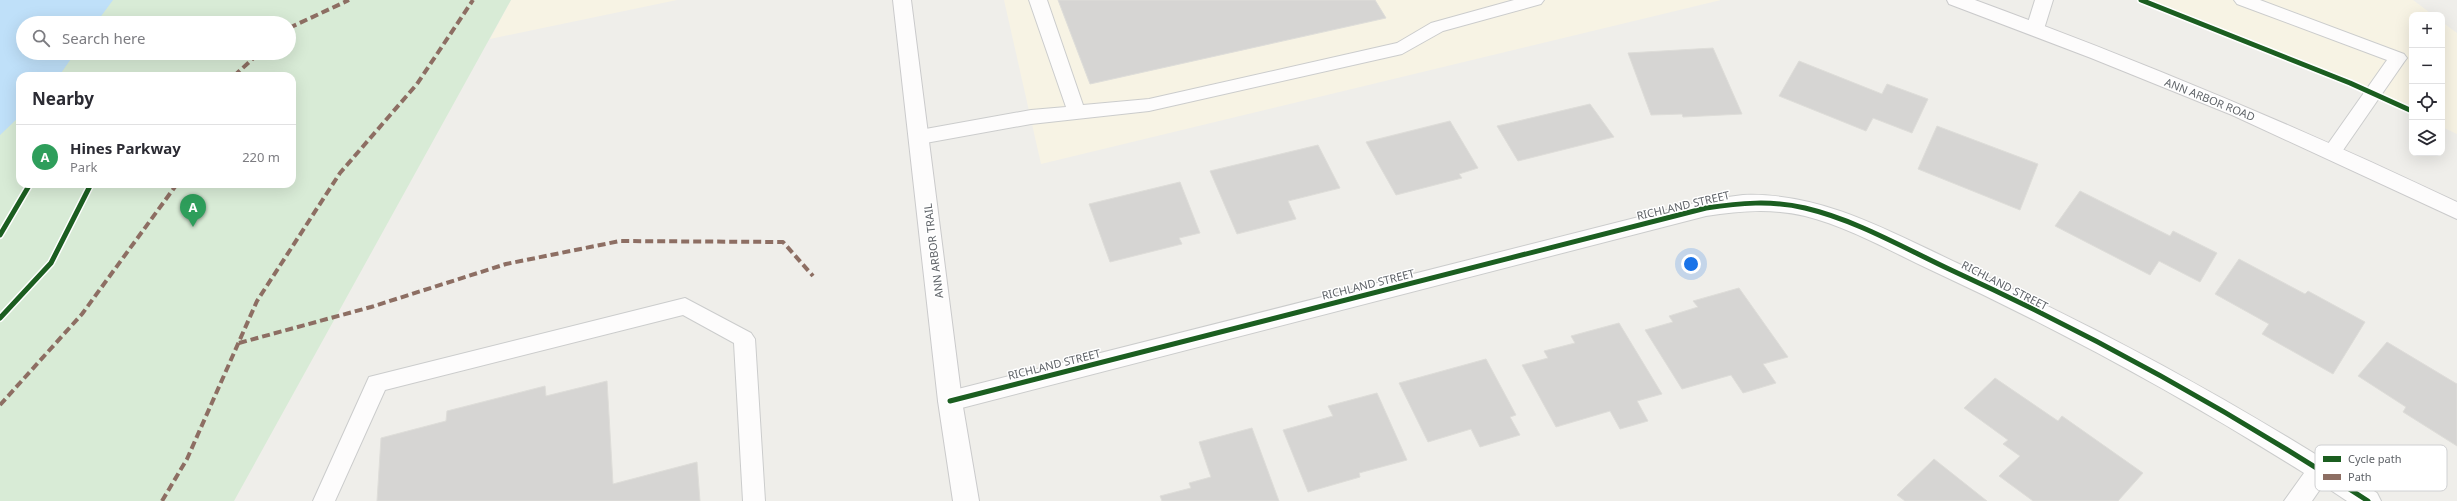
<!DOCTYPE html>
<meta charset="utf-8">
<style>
body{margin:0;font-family:"Noto Sans",sans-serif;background:#f7f7f7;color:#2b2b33}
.controls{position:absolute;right:12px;top:12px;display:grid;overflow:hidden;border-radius:8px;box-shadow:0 4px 16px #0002}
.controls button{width:36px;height:36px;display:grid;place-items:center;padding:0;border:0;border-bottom:1px solid #e1e1e2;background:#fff;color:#2b2b33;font:20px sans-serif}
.you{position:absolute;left:1691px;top:264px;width:14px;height:14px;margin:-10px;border:3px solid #fff;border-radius:50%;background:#1a73e8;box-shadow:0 0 0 6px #1a73e833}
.badge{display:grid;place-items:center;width:26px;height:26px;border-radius:50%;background:#919496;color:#fff;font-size:13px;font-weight:700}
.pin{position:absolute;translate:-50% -33px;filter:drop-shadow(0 1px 2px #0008)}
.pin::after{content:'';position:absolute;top:21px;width:14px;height:12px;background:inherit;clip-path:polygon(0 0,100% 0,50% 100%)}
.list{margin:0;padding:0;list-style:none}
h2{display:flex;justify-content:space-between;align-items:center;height:52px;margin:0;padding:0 16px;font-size:17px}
h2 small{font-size:13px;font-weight:400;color:#7c7c81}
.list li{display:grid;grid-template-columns:26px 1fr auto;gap:12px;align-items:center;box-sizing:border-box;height:64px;padding:0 16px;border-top:1px solid #e1e1e2}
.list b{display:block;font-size:15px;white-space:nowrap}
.list p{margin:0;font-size:13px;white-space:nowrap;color:#7c7c81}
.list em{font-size:13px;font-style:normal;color:#7c7c81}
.icon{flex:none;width:22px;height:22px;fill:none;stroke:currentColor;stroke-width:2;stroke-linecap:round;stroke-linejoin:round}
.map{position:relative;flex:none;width:2457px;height:501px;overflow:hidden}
.search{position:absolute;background:#fff;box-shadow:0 4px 16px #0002;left:16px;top:16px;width:280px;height:44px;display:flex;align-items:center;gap:10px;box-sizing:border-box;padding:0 14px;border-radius:22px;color:#7c7c81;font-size:15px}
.panel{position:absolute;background:#fff;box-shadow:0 4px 16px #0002;left:16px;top:72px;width:280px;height:116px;border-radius:12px}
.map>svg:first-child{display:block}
</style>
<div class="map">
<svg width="2457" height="501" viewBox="0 0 2457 501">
<rect width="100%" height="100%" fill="#efeeea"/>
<!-- commercial -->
<path fill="#f7f3e4" d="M511,0H677L490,39Z
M1004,0H1721L1041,164Z
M2138,0H2413L2433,15H2412V112L2372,92Z
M2442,22L2457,33V134L2442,127Z"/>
<!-- green -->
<path fill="#d8ebd6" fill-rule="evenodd" d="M0,0H511L234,501H0ZM23,23H289V53H23ZM20,76H292V184H20Z"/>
<!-- water -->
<path fill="#bfe0f9" d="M0,0H113L96,23H23V53H75L59,76H20V116L0,135Z"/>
<!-- building -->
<path fill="#d6d5d3" stroke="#deddd9" d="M1058,0H1375L1386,18L1090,84Z
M1713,48L1742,114L1683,117L1682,114L1651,115L1628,53Z
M1799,61L1882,94L1887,84L1928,99L1912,133L1873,118L1866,131L1779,96Z
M1590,104L1614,137L1518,161L1497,126Z
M1450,121L1478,168L1459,174L1462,178L1396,195L1366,142Z
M1937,126L2038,164L2020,210L1918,169Z
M1318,145L1340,188L1288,201L1296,219L1237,234L1210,171Z
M1180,182L1200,233L1179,238L1182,244L1110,262L1089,204Z
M2080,191L2170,236L2173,231L2217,253L2200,282L2159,261L2150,275L2055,226Z
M2239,259L2305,294L2308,291L2365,322L2333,374L2262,334L2269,324L2215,294Z
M1739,288L1788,357L1763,364L1776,383L1743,393L1731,375L1682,389L1645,330L1673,322L1669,316L1698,307L1693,301Z
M1619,323L1662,394L1637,401L1648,421L1620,429L1610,411L1556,427L1522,365L1548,358L1544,351L1575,343L1571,336Z
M2387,342L2457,384V446L2403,412L2406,407L2358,376Z
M1486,359L1516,415L1510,417L1520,435L1480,447L1471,429L1428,442L1399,383Z
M1995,378L2058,421L2062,416L2143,473L2118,501H2033L1999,476L2020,456L2003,444L2008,440L1964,408Z
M607,381L613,484L697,462L700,501H377L381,438L446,421L447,411L545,386L546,396Z
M1377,393L1407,460L1359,473L1360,477L1308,492L1283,430L1333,416L1328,406Z
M1252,428L1279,501H1162L1160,496L1191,488L1189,483L1211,477L1199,442Z
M1934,459L1987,501H1905L1897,495Z"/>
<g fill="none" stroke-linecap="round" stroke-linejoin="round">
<defs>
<path id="lane" d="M1029,0H1047L1083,105L1149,99L1397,43L1431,23L1514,0H1544L1541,4L1443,31L1402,54L1149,111L1031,124L920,144L913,142L911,137L913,132L920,130L1031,110L1066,107Z
M2035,0H2053L2044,29L2041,33H2029L2026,29Z
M2234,0H2260L2404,54L2407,58L2404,62L2339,156L2332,158L2325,156L2323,151L2387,60L2237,4Z
M685,298L751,333L755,339L765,501H743L734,343L683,315L385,390L335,501H313L369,377Z"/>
<path id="street" d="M1743,195C1821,192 1889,231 1957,263C2102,329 2244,407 2377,493L2381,501H2347L2323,485L2312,501H2284L2304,473C2185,398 2060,330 1933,271C1892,252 1849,227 1805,216C1772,208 1739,211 1706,216L950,411L942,408L938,401L942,394L950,391L1706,200Z"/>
<path id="secondary" d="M893,0H911L962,401L979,501H953L938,401Z
M1947,0H1975C2139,60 2299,127 2457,202V219L2232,115L2091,58L1949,4Z"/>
</defs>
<!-- lane casing -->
<use href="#lane" stroke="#cbcccc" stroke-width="2"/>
<!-- street casing -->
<use href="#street" stroke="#cbcccc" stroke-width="2"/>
<!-- secondary casing -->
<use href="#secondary" stroke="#cacacb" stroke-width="2"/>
<!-- lane -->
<use href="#lane" fill="#fdfcfc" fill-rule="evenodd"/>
<!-- street -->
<use href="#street" fill="#fdfcfc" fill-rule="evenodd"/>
<!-- secondary -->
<use href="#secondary" fill="#fdfcfc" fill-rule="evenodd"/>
<!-- quiet -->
<path stroke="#8d6e63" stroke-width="4" stroke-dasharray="8 4" stroke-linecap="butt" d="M289,28L349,0
M234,76L259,53
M239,343L371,307L506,264L620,241L783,242L813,276
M0,405L82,314L177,184
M162,501L187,459L257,301L340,173L417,84L473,0"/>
<defs>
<path id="cycleway" d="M2141,0L2350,83L2412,111
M0,235L30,184
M0,318L51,263L91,184
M950,401L1706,208C1739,203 1772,200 1805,208C1856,220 1904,248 1951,270C2095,336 2235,414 2368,501"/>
</defs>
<!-- cycleway casing -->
<use href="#cycleway" stroke="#fff" stroke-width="8"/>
<!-- cycleway -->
<use href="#cycleway" stroke="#1b5e20" stroke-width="5"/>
</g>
<g text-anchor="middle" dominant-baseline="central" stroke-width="3" stroke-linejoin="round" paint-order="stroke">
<!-- street labels -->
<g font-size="11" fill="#5f6368" stroke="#fff">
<text transform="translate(2210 99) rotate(22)">ANN ARBOR ROAD</text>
<text transform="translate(1683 205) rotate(-13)">RICHLAND STREET</text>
<text transform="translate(933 251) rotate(-97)">ANN ARBOR TRAIL</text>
<text transform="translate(1368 284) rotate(-14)">RICHLAND STREET</text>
<text transform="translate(2005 285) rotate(27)">RICHLAND STREET</text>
<text transform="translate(1054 364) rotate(-14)">RICHLAND STREET</text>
</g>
</g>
<!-- legend -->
<rect x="2315" y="445" width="132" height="46" rx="6" fill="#fff" stroke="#cfd0d2" stroke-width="1"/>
<rect x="2323" y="456" width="18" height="6" fill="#1b5e20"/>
<rect x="2323" y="474" width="18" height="6" fill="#8d6e63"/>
<g font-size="11" fill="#5f6368">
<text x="2348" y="463">Cycle path</text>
<text x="2348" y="481">Path</text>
</g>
</svg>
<div class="controls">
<button>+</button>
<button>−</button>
<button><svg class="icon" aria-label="locate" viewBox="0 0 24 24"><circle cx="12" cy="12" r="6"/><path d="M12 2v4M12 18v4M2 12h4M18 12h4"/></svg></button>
<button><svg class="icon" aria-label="layers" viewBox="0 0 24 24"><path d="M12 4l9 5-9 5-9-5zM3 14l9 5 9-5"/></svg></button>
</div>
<div class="you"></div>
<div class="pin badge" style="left:193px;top:227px;background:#2e9e5b">A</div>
<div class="search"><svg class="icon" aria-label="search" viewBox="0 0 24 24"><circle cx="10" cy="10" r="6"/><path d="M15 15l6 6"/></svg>Search here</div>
<section class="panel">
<h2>Nearby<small></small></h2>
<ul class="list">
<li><span class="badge" style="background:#2e9e5b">A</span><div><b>Hines Parkway</b><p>Park</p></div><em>220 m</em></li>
</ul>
</section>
</div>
